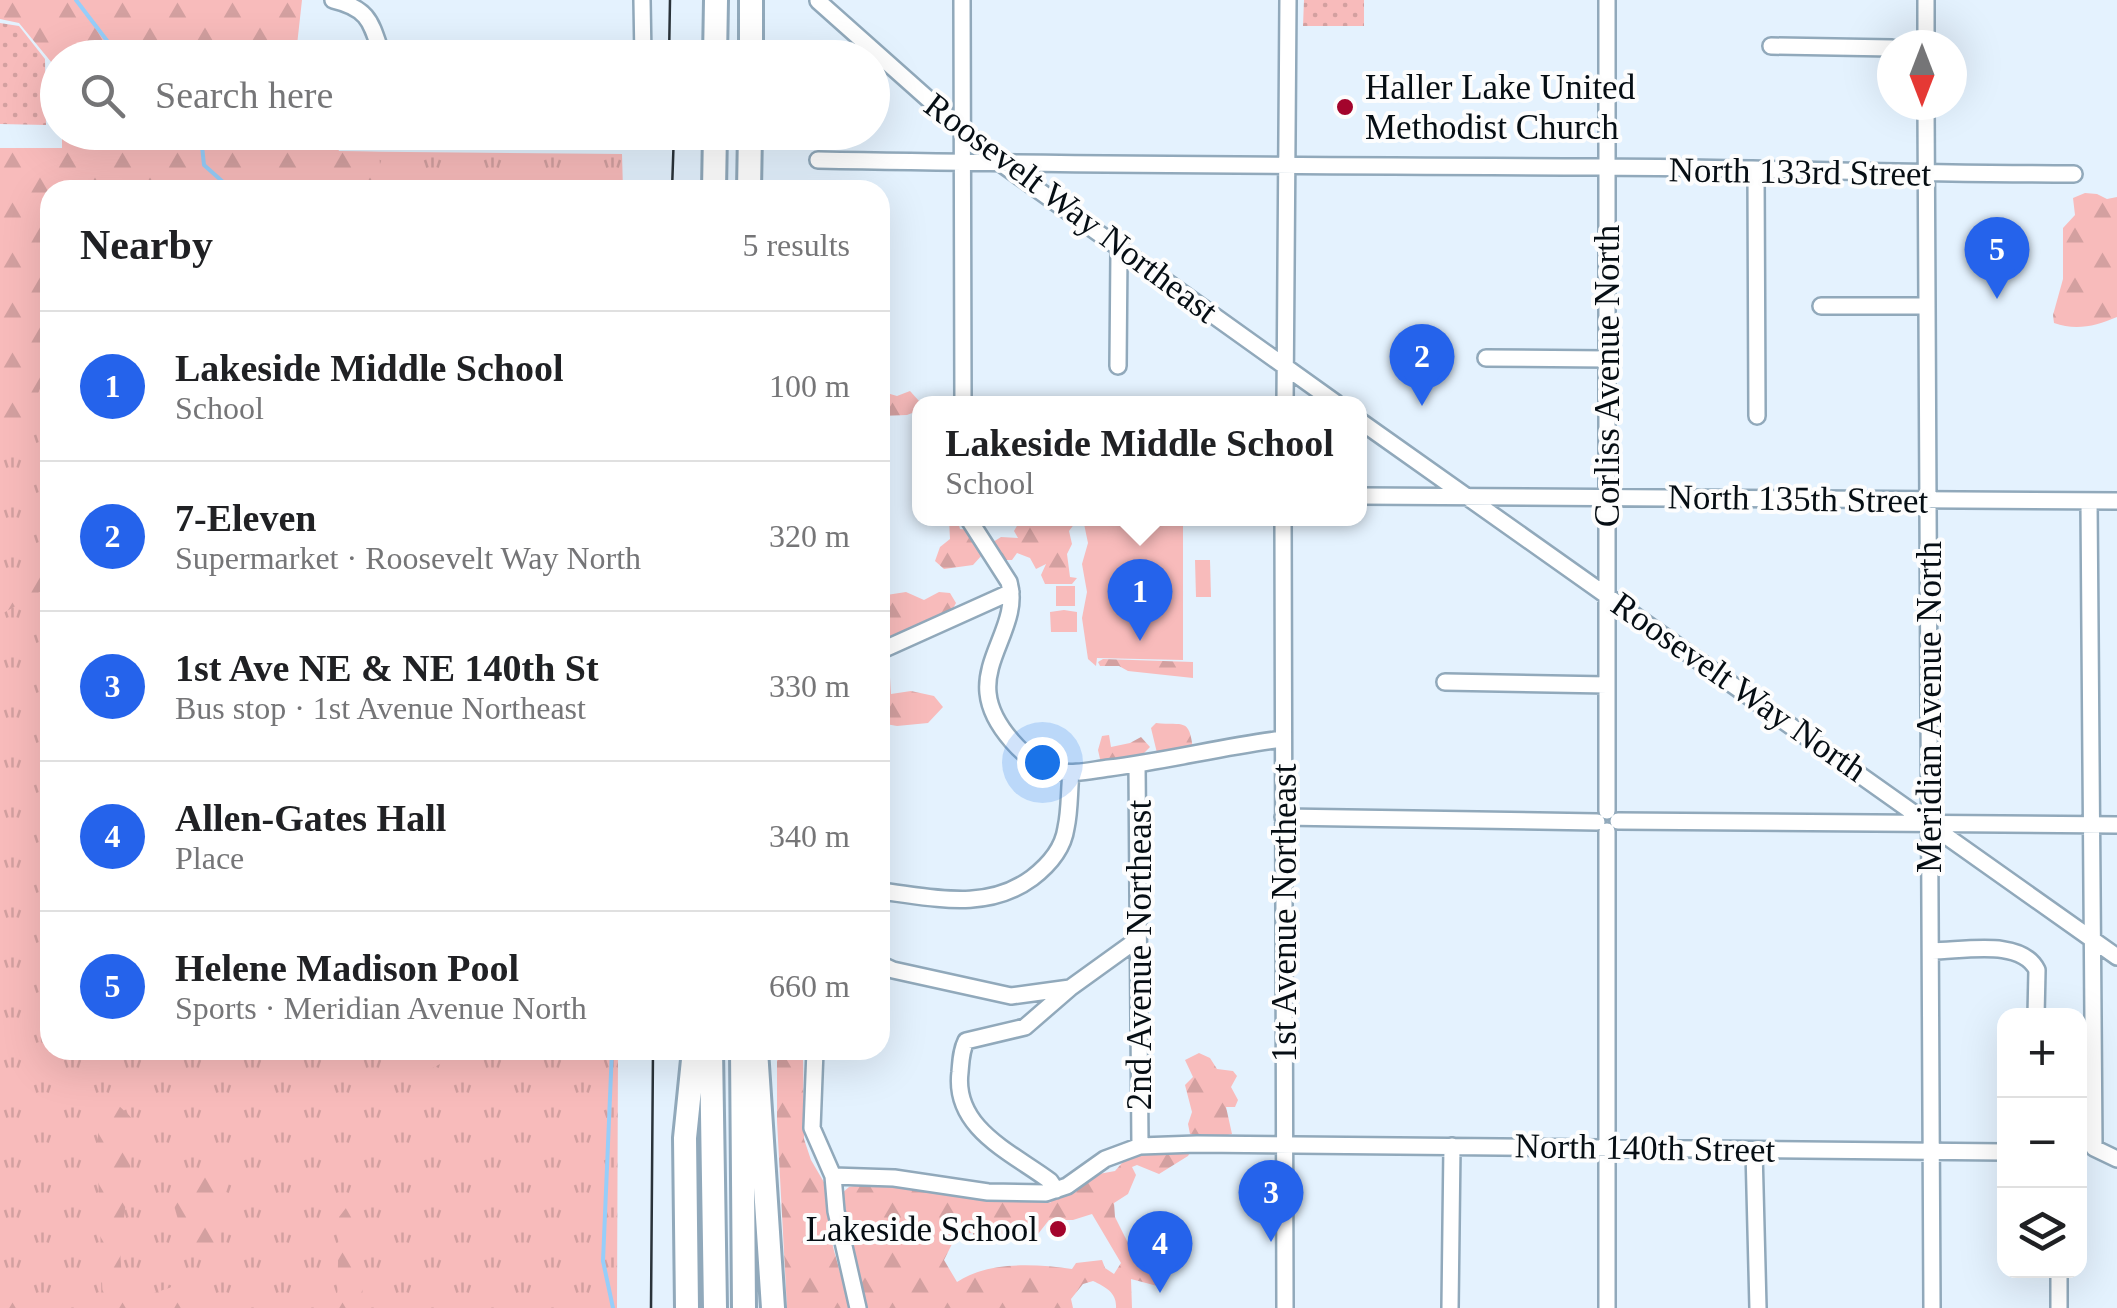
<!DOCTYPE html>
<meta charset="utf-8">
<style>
body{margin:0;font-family:"Times New Roman",serif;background:#f6f6f6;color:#202124}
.controls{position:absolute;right:30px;bottom:30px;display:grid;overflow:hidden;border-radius:20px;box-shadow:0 10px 40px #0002}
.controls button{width:90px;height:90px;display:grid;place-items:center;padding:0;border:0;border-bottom:2px solid #e0e0e0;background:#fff;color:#202124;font:50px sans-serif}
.compass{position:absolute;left:1877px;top:30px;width:90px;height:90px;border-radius:50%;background:#fff;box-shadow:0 10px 40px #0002;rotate:180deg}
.you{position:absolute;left:1042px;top:762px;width:35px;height:35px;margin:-25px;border:8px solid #fff;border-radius:50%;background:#1a73e8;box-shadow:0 0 0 15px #1a73e833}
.badge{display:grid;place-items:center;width:65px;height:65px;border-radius:50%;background:#2563eb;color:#fff;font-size:32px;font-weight:700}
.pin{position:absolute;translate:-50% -82px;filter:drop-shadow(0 2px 5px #0008)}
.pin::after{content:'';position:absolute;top:52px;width:35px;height:30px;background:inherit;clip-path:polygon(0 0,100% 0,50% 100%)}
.popup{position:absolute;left:912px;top:396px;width:455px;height:130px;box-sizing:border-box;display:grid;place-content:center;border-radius:20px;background:#fff;filter:drop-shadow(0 2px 8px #0005);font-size:32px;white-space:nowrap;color:#757577}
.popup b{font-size:38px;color:#202124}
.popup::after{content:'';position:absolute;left:50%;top:100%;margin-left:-20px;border:20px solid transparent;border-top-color:#fff}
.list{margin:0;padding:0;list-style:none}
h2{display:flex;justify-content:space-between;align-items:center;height:130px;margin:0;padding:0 40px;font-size:42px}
h2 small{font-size:32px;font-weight:400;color:#757577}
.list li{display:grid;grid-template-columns:65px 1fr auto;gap:30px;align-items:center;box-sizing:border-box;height:150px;padding:0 40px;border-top:2px solid #e0e0e0}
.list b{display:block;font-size:38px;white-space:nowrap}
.list p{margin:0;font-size:32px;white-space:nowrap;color:#757577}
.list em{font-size:32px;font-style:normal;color:#757577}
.icon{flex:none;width:55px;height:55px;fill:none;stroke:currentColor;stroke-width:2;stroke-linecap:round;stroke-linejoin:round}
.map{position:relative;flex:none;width:2117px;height:1308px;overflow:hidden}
.search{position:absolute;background:#fff;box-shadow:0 10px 40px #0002;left:40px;top:40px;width:850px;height:110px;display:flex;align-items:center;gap:25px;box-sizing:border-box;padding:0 35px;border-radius:55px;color:#757577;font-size:38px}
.panel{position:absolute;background:#fff;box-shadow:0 10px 40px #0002;left:40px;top:180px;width:850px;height:880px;border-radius:30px}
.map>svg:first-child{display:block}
</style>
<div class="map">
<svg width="2117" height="1308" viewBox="0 0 2117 1308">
<defs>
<pattern id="grass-tufts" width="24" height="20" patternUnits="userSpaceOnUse" patternTransform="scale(2.5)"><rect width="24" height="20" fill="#f8bbbb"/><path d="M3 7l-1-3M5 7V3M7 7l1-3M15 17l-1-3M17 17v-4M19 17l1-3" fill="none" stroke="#d3a0a0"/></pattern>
<pattern id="forest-firs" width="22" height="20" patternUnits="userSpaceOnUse" patternTransform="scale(2.5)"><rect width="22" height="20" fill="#f8bbbb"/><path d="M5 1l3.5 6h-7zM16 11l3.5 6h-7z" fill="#d3a0a0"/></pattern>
<pattern id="garden-dots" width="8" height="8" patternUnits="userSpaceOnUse" patternTransform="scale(2.5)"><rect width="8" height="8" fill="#f8bbbb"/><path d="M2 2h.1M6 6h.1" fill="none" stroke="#d3a0a0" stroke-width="1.8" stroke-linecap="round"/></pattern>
</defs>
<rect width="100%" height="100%" fill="#e4f2fe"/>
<!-- grass -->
<path fill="url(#grass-tufts)" d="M0,148L622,154L623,190H50V1050H618L617,1308H0Z"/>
<!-- forest -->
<path fill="url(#forest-firs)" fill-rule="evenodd" d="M0,0H302L297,45L302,57L58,58L57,100L52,63L19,23L0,19Z
M62,133H332L339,151L379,152L382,190C373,190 360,192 351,189C341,185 335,174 325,172C296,167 164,171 146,190H50V367L15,443L0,457V148H62Z
M2085,193L2097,194L2107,199L2117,197V317C2096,326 2076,331 2054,323L2053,315L2063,279V228L2075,215L2073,198Z
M880,391L897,396L910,391L919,401L920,410L907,415L880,416Z
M949,519H957L960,529L970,530L983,554L973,565L944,569L935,561L940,547L950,539Z
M1015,519H1078L1069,531L1072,544L1067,554L1070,577L1077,578L1072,584H1045L1041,575L1046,564L1036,569L1030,558L1017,553L1012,560H1003L995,552L993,542L1001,537L1018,538L1014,531L1018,524Z
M50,569V586L0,615V597L5,593L9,580L24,571Z
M906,592L924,600L939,592L950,593L956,603L949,616L891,638L881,632L889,616L880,605V596Z
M880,659L889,660L891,694L911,691L934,696L943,707L928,723L897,726L880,723Z
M1103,659L1193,662V678L1128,671L1119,666H1100L1098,662Z
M1156,723C1184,726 1189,717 1193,749L1164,756L1157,753L1151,728Z
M1109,735L1111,747L1130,743L1141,737L1150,747L1139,758L1104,763L1100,759L1098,750L1102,736Z
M416,1050H447L444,1062L423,1073Z
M777,1050H803L804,1139L811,1160L825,1184L833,1247L850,1308H787L777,1121Z
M1199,1053L1210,1058L1217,1069L1233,1071L1237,1076L1231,1087L1238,1100L1235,1107H1226L1232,1134L1213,1138L1190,1134L1188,1124L1192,1112L1185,1085L1193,1077L1185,1060Z
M113,1100C130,1118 143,1120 133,1146L120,1249L122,1281L145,1296L175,1286L191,1294L198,1308H103L97,1144L101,1111Z
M1192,1149L1188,1156L1159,1174L1137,1165L1132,1167L1136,1175L1128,1194L1114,1203L1115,1217L1127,1241L1164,1275V1284L1161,1287L1131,1279L1132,1308H1116C1117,1293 1106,1287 1093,1281L1083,1284L1071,1299L1073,1308H864L849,1248L841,1194L849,1187L866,1184L1043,1195L1050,1203L1056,1195L1088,1176L1115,1171L1128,1156L1153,1151ZM1092,1214L1121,1263L1114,1274L1105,1268L1102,1260L1076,1263L1072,1269C1035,1264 988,1261 957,1282L944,1260L957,1234L973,1233L974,1243L1025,1227L1032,1234H1038L1049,1220H1073Z
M209,1168L225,1179L220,1249L203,1259L185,1244L173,1202L190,1179Z
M349,1204C366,1223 361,1281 363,1308H337L339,1217Z
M0,1289L25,1293L46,1308H0Z"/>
<!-- park -->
<path fill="#f8bbbb" d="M1083,519H1183V660L1097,658L1096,666L1088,659L1082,618L1087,592L1082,564L1088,543Z
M1195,560H1210L1211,597H1196Z
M1056,586H1075V606H1056Z
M1064,610L1077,612V632H1051L1050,612Z"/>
<!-- garden -->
<path fill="url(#garden-dots)" d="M1304,0H1364V26H1303Z
M0,23L19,26L45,59L46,125L0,124Z"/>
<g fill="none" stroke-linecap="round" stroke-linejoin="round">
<!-- stream -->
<path stroke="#96cefa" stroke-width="4" d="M76,0L108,42L133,58
M196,132L202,146L204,165L232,190
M612,1050L603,1261L613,1308"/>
<defs>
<path id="minor" d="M333,0C371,9 371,24 383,58
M642,0L643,58
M962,0L963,403
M1607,0V811
M1926,0V45
M818,1L999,162L1336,403
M1771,46L1892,48
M1926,105L1932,1308
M818,160C1080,165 1342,166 1605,167C1761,168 1917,174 2074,174
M1756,171L1757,416
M1821,306H1927
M1486,358L1607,359
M1118,366L1119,252
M1285,403L1288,0
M1360,421L2117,957
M1360,496L2117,501
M2089,501L2094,1148L2117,1159
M968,518L1009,582C1020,621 984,655 988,693C991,724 1026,764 1056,771C1073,775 1092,770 1109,768C1167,761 1225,746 1283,739
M1283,518L1285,1308
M880,651L1011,592
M1445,682L1607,685
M1137,765L1140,1146
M1283,817L1597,822
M1618,821L2117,825
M1607,831V1308
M880,891C932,897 986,912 1032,878C1049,865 1063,849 1066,828C1070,810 1069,791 1071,773
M1932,951C1963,951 2021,938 2037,970L2036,1016
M880,964L893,970L1011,996L1070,988L1138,939
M815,1050L812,1128L833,1176L836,1211L858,1308
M1754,1150L1758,1308
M833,1176L894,1178L988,1192L1046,1193L1067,1186L1105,1159L1140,1146L1197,1144L2004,1152
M1056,1190L1050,1181C1011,1152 953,1128 960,1072C961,1061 961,1051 966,1041L1025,1027L1070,988
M2059,1270V1308
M1450,1308L1452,1146"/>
<path id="highway" d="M715,58L716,0
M751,58V0
M714,190L715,132
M749,190L750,132
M711,1050L715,1308
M742,1050L744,1308
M756,1050L773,1308
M687,1308L685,1138L694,1050"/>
</defs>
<!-- minor casing -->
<use href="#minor" stroke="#91a9bb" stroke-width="20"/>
<!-- highway casing -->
<use href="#highway" stroke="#91a9bb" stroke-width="28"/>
<!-- minor -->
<use href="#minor" stroke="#fff" stroke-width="15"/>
<!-- highway -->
<use href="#highway" stroke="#fff" stroke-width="22"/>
<!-- tram -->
<path stroke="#2a333a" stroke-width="2.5" d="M669,58L670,0
M672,190L674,132
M651,1308L653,1050"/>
</g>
<!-- markers -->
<g fill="#a3042c" stroke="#fdfdfd" stroke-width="4">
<circle cx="1345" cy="107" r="10"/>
<circle cx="1058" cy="1229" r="10"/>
</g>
<g text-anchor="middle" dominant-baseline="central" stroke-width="8" stroke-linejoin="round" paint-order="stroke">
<!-- poi labels -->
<g font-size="35" fill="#060e14" stroke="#fdfdfd" text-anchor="start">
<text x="1365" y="87">Haller Lake United<tspan x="1365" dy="40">Methodist Church</tspan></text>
<text x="1038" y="1229" text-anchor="end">Lakeside School</text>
</g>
<!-- street labels -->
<g font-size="35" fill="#060e14" stroke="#fdfdfd">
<text transform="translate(1800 172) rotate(1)">North 133rd Street</text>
<text transform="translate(1071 208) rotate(37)">Roosevelt Way Northeast</text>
<text transform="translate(1607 376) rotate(-90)">Corliss Avenue North</text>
<text transform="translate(1798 499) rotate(1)">North 135th Street</text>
<text transform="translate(1739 687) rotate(35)">Roosevelt Way North</text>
<text transform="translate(1929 707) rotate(-90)">Meridian Avenue North</text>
<text transform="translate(1284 913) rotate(-90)">1st Avenue Northeast</text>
<text transform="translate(1139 955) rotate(-90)">2nd Avenue Northeast</text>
<text transform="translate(1645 1148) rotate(1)">North 140th Street</text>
</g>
</g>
</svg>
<div class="controls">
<button>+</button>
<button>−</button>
<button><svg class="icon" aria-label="layers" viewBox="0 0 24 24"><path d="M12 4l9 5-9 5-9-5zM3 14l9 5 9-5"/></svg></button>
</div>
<svg class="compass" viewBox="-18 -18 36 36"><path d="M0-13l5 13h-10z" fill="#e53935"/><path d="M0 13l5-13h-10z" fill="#757577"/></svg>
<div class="you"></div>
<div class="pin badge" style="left:1140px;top:641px">1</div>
<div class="popup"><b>Lakeside Middle School</b>School</div>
<div class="pin badge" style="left:1422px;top:406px">2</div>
<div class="pin badge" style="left:1271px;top:1242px">3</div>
<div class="pin badge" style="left:1160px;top:1293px">4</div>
<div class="pin badge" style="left:1997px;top:299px">5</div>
<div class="search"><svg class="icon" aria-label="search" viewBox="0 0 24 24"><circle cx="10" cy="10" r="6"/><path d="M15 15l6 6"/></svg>Search here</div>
<section class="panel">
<h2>Nearby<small>5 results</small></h2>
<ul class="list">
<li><span class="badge">1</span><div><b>Lakeside Middle School</b><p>School</p></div><em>100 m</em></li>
<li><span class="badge">2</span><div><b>7-Eleven</b><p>Supermarket · Roosevelt Way North</p></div><em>320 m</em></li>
<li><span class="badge">3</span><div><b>1st Ave NE &amp; NE 140th St</b><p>Bus stop · 1st Avenue Northeast</p></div><em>330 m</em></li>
<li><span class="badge">4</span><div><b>Allen-Gates Hall</b><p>Place</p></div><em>340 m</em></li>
<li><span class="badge">5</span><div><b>Helene Madison Pool</b><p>Sports · Meridian Avenue North</p></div><em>660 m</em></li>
</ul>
</section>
</div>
